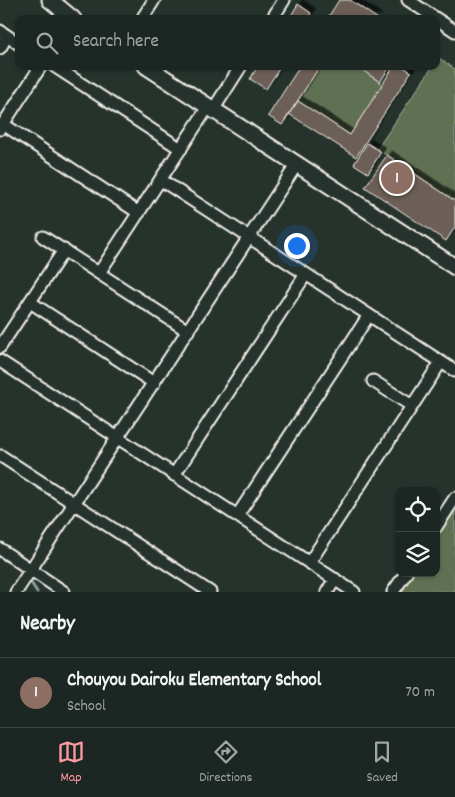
<!DOCTYPE html>
<style>
body{margin:0;font-family:Dekko,sans-serif;background:#29322f;color:#f1f3f6}
.controls{position:absolute;right:15px;bottom:15px;display:grid;overflow:hidden;border-radius:10px;box-shadow:0 1px 4px #0004}
.controls button{width:45px;height:45px;display:grid;place-items:center;padding:0;border:0;border-bottom:1px solid #3a4340;background:#1c2622;color:#f1f3f6;font:25px sans-serif}
.you{position:absolute;left:296px;top:245px;width:18px;height:18px;margin:-12px;border:4px solid #fff;border-radius:50%;background:#1a73e8;box-shadow:0 0 0 8px #1a73e833}
.badge{display:grid;place-items:center;width:32px;height:32px;border-radius:50%;background:#ff9aa2;color:#fff;font-size:16px;font-weight:700}
.pin{position:absolute;translate:-50% -50%;border:2px solid #fff;box-shadow:0 1px 5px #0006}
.list{margin:0;padding:0;list-style:none}
h2{display:flex;justify-content:space-between;align-items:center;height:65px;margin:0;padding:0 20px;font-size:21px}
h2 small{font-size:16px;font-weight:400;color:#a0a5a5}
.list li{display:grid;grid-template-columns:32px 1fr auto;gap:15px;align-items:center;box-sizing:border-box;height:70px;padding:0 20px;border-top:1px solid #3a4340}
.list b{display:block;font-size:19px;white-space:nowrap}
.list p{margin:0;font-size:16px;white-space:nowrap;color:#a0a5a5}
.list em{font-size:16px;font-style:normal;color:#a0a5a5}
.icon{flex:none;width:28px;height:28px;fill:none;stroke:currentColor;stroke-width:2;stroke-linecap:round;stroke-linejoin:round}
.map{position:relative;flex:none;width:455px;height:592px;overflow:hidden}
.search{position:absolute;background:#1c2622;box-shadow:0 1px 4px #0004;left:15px;right:15px;top:15px;height:55px;display:flex;align-items:center;gap:12px;box-sizing:border-box;padding:0 18px;border-radius:10px;color:#a0a5a5;font-size:19px}
.sheet{height:135px;background:#1c2622}
nav{display:flex;justify-content:space-around;align-items:center;box-sizing:border-box;height:70px;border-top:1px solid #3a4340;background:#1c2622;font-size:14px;color:#a0a5a5}
nav a{display:grid;justify-items:center;gap:2px}
nav .on{color:#ff9aa2}
.map>svg:first-child{display:block}
</style>
<div class="map">
<svg width="455" height="592" viewBox="0 0 455 592">
<defs>
<filter id="shadow"><feDropShadow dx="4.5" dy="-4.5" stdDeviation="0" flood-color="#0009"/></filter>
</defs>
<rect width="100%" height="100%" fill="#26332d"/>
<filter id="ink" filterUnits="userSpaceOnUse"><feTurbulence type="fractalNoise" baseFrequency=".02" numOctaves="2"/><feDisplacementMap in="SourceGraphic" scale="10" xChannelSelector="R" yChannelSelector="G"/><feConvolveMatrix kernelMatrix="1 2 1 2 8 2 1 2 1" color-interpolation-filters="sRGB"/></filter>
<g filter="url(#ink)">
<!-- green -->
<path fill="#607153" stroke="#aab19e" d="M439,58L455,69V201L377,149L433,66H436V61Z
M320,66H356L383,84L350,135L298,101Z
M455,506V592H398L410,573H436V534Z"/>
<g fill="none" stroke-linecap="round" stroke-linejoin="round">
<!-- stream -->
<path stroke="#8da19f" stroke-width="3" d="M0,557L17,567
M28,578L37,592"/>
</g>
<!-- building -->
<path fill="#6c5f59" stroke="#f4f1e8" filter="url(#shadow)" d="M339,0H350L378,19H327Z
M298,4L311,13L308,19H289Z
M258,66H281L266,89L250,79Z
M300,66H320L282,125L268,116Z
M356,66H386L389,68L380,82Z
M394,66H402L411,72L356,157L289,114L298,101L350,135Z
M367,143L381,152L368,173L354,164Z
M387,155L455,201V227L446,241L365,187Z"/>
<g fill="none" stroke-linecap="round" stroke-linejoin="round">
<defs>
<path id="street" d="M408,0L455,31
M142,19L154,0
M272,19L284,0
M0,31L19,44
M0,48L7,36
M54,66L181,149
M213,110L241,66
M3,124L139,213
M0,129L41,66
M161,180L455,371
M43,237L188,331
M99,273L208,107
M30,302L154,383
M0,347L64,250
M0,361L354,592
M373,381L412,406
M1,456L210,592
M174,475L306,274
M237,516L369,315
M436,527L455,498
M0,549L64,592
M309,563L441,362
M16,592L297,164
M327,592L335,579
M393,592L406,573"/>
<path id="secondary" d="M50,0L73,19
M146,66L455,267"/>
</defs>
<!-- street casing -->
<use href="#street" stroke="#f4f1e8" stroke-width="15"/>
<!-- secondary casing -->
<use href="#secondary" stroke="#f4f1e8" stroke-width="19"/>
<!-- street -->
<use href="#street" stroke="#26332d" stroke-width="11"/>
<!-- secondary -->
<use href="#secondary" stroke="#26332d" stroke-width="15"/>
</g>
</g>
</svg>
<div class="controls">
<button><svg class="icon" aria-label="locate" viewBox="0 0 24 24"><circle cx="12" cy="12" r="6"/><path d="M12 2v4M12 18v4M2 12h4M18 12h4"/></svg></button>
<button><svg class="icon" aria-label="layers" viewBox="0 0 24 24"><path d="M12 4l9 5-9 5-9-5zM3 14l9 5 9-5"/></svg></button>
</div>
<div class="you"></div>
<div class="pin badge" style="left:397px;top:178px;background:#8d6e63">1</div>
<div class="search"><svg class="icon" aria-label="search" viewBox="0 0 24 24"><circle cx="10" cy="10" r="6"/><path d="M15 15l6 6"/></svg>Search here</div>
</div>
<section class="sheet">
<h2>Nearby<small></small></h2>
<ul class="list">
<li><span class="badge" style="background:#8d6e63">1</span><div><b>Chouyou Dairoku Elementary School</b><p>School</p></div><em>70 m</em></li>
</ul>
</section>
<nav>
<a class="on"><svg class="icon" aria-label="map" viewBox="0 0 24 24"><path d="M3 6l6-2 6 2 6-2v14l-6 2-6-2-6 2zM9 4v14M15 6v14"/></svg>Map</a>
<a><svg class="icon" aria-label="directions" viewBox="0 0 24 24"><path d="M12 3l9 9-9 9-9-9zM9 14v-3h6M13 9l2 2-2 2"/></svg>Directions</a>
<a><svg class="icon" aria-label="saved" viewBox="0 0 24 24"><path d="M7 4h10v16l-5-4-5 4z"/></svg>Saved</a>
</nav>
